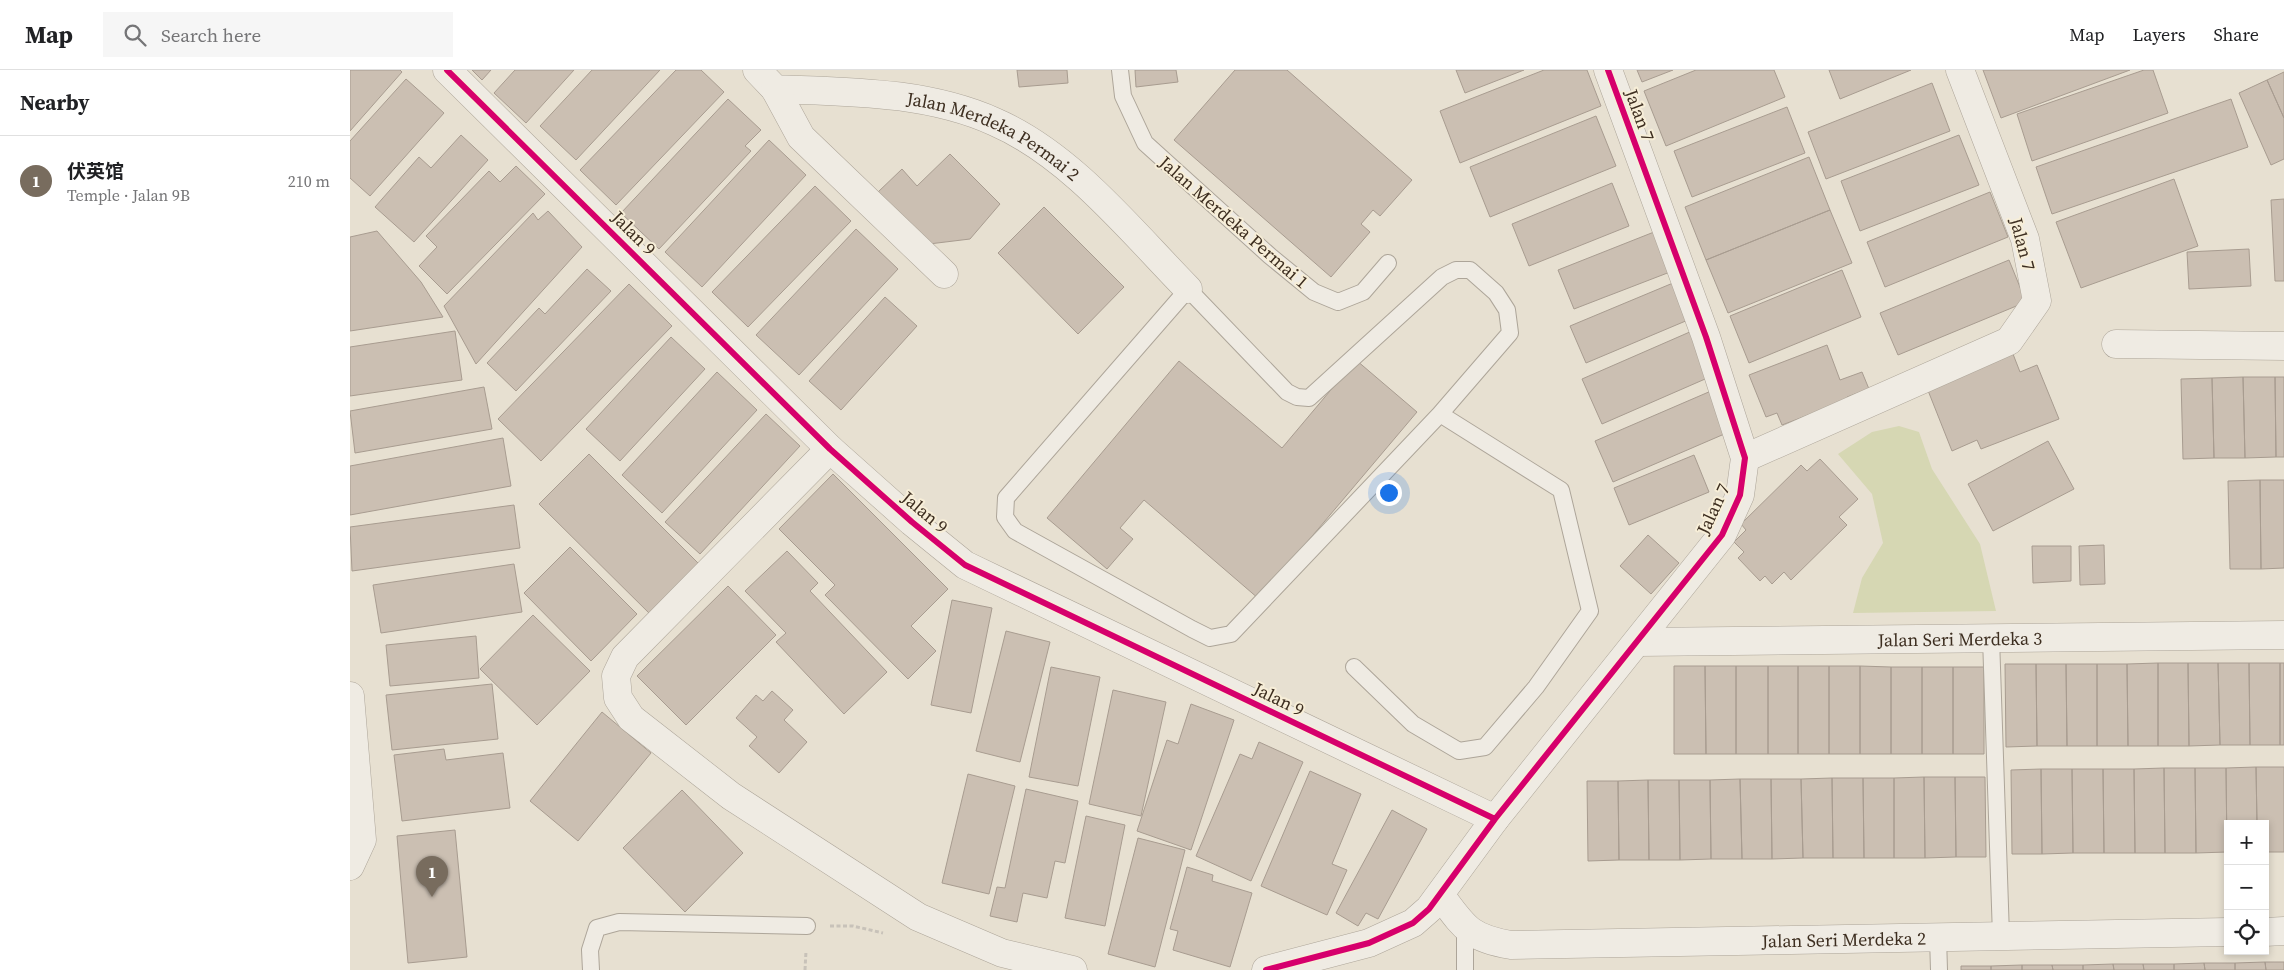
<!DOCTYPE html>
<meta charset="utf-8">
<style>
body{margin:0;font-family:"Source Serif 4","Noto Sans SC",serif;background:#f6f6f6;color:#202124}
.controls{position:absolute;right:15px;bottom:15px;display:grid;overflow:hidden;border-radius:0px;box-shadow:0 2px 8px #0003}
.controls button{width:45px;height:45px;display:grid;place-items:center;padding:0;border:0;border-bottom:1px solid #e0e0e0;background:#fff;color:#202124;font:25px sans-serif}
.you{position:absolute;left:1038px;top:422px;width:18px;height:18px;margin:-12px;border:4px solid #fff;border-radius:50%;background:#1a73e8;box-shadow:0 0 0 8px #1a73e833}
.badge{display:grid;place-items:center;width:32px;height:32px;border-radius:50%;background:#786c5e;color:#fff;font-size:16px;font-weight:700}
.pin{position:absolute;translate:-50% -41px;filter:drop-shadow(0 1px 2px #0008)}
.pin::after{content:'';position:absolute;top:26px;width:18px;height:15px;background:inherit;clip-path:polygon(0 0,100% 0,50% 100%)}
.list{margin:0;padding:0;list-style:none}
h2{display:flex;justify-content:space-between;align-items:center;height:65px;margin:0;padding:0 20px;font-size:21px}
h2 small{font-size:16px;font-weight:400;color:#757577}
.list li{display:grid;grid-template-columns:32px 1fr auto;gap:15px;align-items:center;box-sizing:border-box;height:90px;padding:0 20px;border-top:1px solid #e0e0e0}
.list b{display:block;font-size:19px;white-space:nowrap}
.list p{margin:0;font-size:16px;white-space:nowrap;color:#757577}
.list em{font-size:16px;font-style:normal;color:#757577}
.icon{flex:none;width:28px;height:28px;fill:none;stroke:currentColor;stroke-width:2;stroke-linecap:round;stroke-linejoin:round}
.map{position:relative;flex:none;width:1934px;height:900px;overflow:hidden}
header{display:flex;align-items:center;gap:30px;box-sizing:border-box;height:70px;padding:0 25px;background:#fff;border-bottom:1px solid #e0e0e0}
header strong{font-size:24px}
nav{display:flex;gap:28px;margin-inline-start:auto;font-size:18px}
.search{width:350px;height:45px;background:#f6f6f6;display:flex;align-items:center;gap:12px;box-sizing:border-box;padding:0 18px;border-radius:0px;color:#757577;font-size:19px}
main{display:flex}
aside{flex:1;background:#fff}
.map>svg:first-child{display:block}
</style>
<header>
<strong>Map</strong>
<div class="search"><svg class="icon" aria-label="search" viewBox="0 0 24 24"><circle cx="10" cy="10" r="6"/><path d="M15 15l6 6"/></svg>Search here</div>
<nav><a>Map</a><a>Layers</a><a>Share</a></nav>
</header>
<main>
<aside>
<h2>Nearby<small></small></h2>
<ul class="list">
<li><span class="badge">1</span><div><b>伏英馆</b><p>Temple · Jalan 9B</p></div><em>210 m</em></li>
</ul>
</aside>
<div class="map">
<svg width="1934" height="900" viewBox="0 0 1934 900">
<rect width="100%" height="100%" fill="#e7e0d1"/>
<!-- green -->
<path fill="#d6d7b3" d="M1549,356L1569,362L1582,399L1630,474L1646,541L1503,543L1512,508L1533,473L1522,424L1488,384L1522,362Z"/>
<!-- building -->
<path fill="#cbbfb2" stroke="#a89c90" d="M0,0H50L52,2L0,61Z
M122,0H141L132,10Z
M165,0H224L176,53L144,23Z
M242,0H310L226,90L190,56Z
M326,0H351L374,22L266,135L230,100Z
M667,0H717L718,13L669,17Z
M785,0H826L828,12L786,17Z
M885,0H937L1062,110L1030,146L1023,140L1011,154L1020,162L981,207L824,70Z
M1106,0H1174L1115,23Z
M1194,0H1237L1251,36L1110,93L1090,41Z
M1287,0H1323L1292,12Z
M1346,0H1424L1435,27L1316,76L1294,21Z
M1479,0H1561L1490,29Z
M1633,0H1780L1651,48Z
M1794,0H1803L1818,43L1682,91L1667,44Z
M1934,2V48L1917,10Z
M56,9L94,43L20,126L0,108V71Z
M1917,10L1934,48V89L1921,95L1889,23Z
M1582,13L1600,61L1476,109L1458,62Z
M378,29L411,60L395,76L401,81L309,179L271,143Z
M1881,29L1898,77L1702,144L1686,97Z
M1437,37L1455,83L1342,127L1324,81Z
M1246,46L1266,96L1140,147L1120,97Z
M111,65L138,90L64,172L25,137L69,87L81,98Z
M1609,65L1629,115L1510,161L1491,111Z
M419,70L456,105L352,217L315,182Z
M600,84L650,134L620,169L579,174L527,123L552,99L567,116Z
M1459,87L1480,140L1356,190L1335,137Z
M166,96L195,124L97,224L69,196L87,177L76,166L139,101L150,112Z
M1824,109L1848,176L1731,218L1706,152Z
M1262,113L1279,156L1179,196L1162,154Z
M465,116L501,151L398,257L362,222Z
M1640,122L1658,167L1535,217L1517,172Z
M1934,129V211H1925L1921,130Z
M694,137L774,217L728,264L648,183Z
M1480,140L1502,193L1378,243L1356,190Z
M198,141L232,177L126,294L94,236L183,143L188,150Z
M506,159L548,199L449,305L406,265Z
M27,161L71,212L93,247L0,261V167Z
M1304,162L1320,202L1224,239L1208,200Z
M1899,179L1901,216L1839,219L1837,182Z
M1659,190L1676,232L1548,285L1530,243Z
M237,199L261,221L166,321L137,293L189,238L195,244Z
M1492,200L1511,247L1399,293L1380,246Z
M1323,213L1338,250L1236,293L1220,256Z
M279,214L322,256L191,391L148,349Z
M535,227L567,256L491,340L459,311Z
M105,261L112,310L0,326V277Z
M1342,261L1362,306L1252,354L1232,309Z
M321,267L355,299L270,391L236,359Z
M1477,275L1490,310L1512,302L1519,319L1497,327L1498,330L1432,355L1427,343L1416,347L1399,305Z
M1663,284L1670,302L1687,295L1709,349L1631,379L1627,370L1602,381L1577,318Z
M1006,290L1067,342L909,529L794,430L770,458L783,469L757,499L697,448L829,291L932,378Z
M367,302L407,340L312,443L272,405Z
M1893,307H1925L1926,387L1895,388Z
M1893,307L1895,388H1864L1862,308Z
M1925,307H1934V387H1926Z
M1862,308L1864,388L1833,389L1831,309Z
M134,317L142,359L5,383L0,341Z
M1361,321L1379,362L1263,412L1245,371Z
M416,344L450,376L350,484L315,452Z
M153,368L161,416L0,445V396Z
M1698,371L1724,419L1643,461L1618,414Z
M239,384L356,501L307,551L189,434Z
M1344,385L1359,422L1279,455L1264,418Z
M1470,389L1508,429L1489,447L1497,455L1441,510L1434,502L1422,514L1415,506L1410,511L1388,488L1394,482L1384,472L1396,460L1391,454L1451,395L1457,401Z
M483,404L598,519L561,556L586,581L558,609L475,525L485,515L429,459Z
M1910,410L1911,499H1880L1878,411Z
M1910,410H1934V498L1911,499Z
M164,435L170,478L2,501L0,457Z
M1298,465L1329,493L1301,524L1270,496Z
M1754,475L1755,514L1730,515L1729,476Z
M1682,476H1721V511L1683,513Z
M220,477L287,544L241,591L174,523Z
M437,481L468,513L460,521L537,602L494,644L426,572L436,563L395,521Z
M164,494L172,542L31,563L23,515Z
M378,516L426,565L336,655L287,606Z
M602,530L642,538L621,643L581,635Z
M183,545L240,601L187,655L130,599Z
M656,561L700,572L670,692L626,681Z
M126,566L129,608L40,616L36,575Z
M1808,593H1838L1839,676H1808Z
M1808,593V676H1778L1777,594Z
M1838,593H1868L1870,675L1839,676Z
M1868,593H1899L1900,675H1870Z
M1899,593H1930V675H1900Z
M1930,593H1934V675H1930Z
M1655,594H1686L1687,676L1656,677Z
M1686,594H1716L1717,676H1687Z
M1716,594H1747V676H1717Z
M1747,594H1777L1778,676H1747Z
M1324,596H1355L1356,684H1324Z
M1355,596H1386V684H1356Z
M1386,596H1418V684H1386Z
M1418,596H1448V684H1418Z
M1448,596H1479V684H1448Z
M1479,596H1510V684H1479Z
M1510,596L1541,597V684H1510Z
M701,597L750,607L728,716L679,707Z
M1541,597H1572V684H1541Z
M1572,597H1603V684H1572Z
M1603,597H1634V684H1603Z
M142,614L148,669L42,680L36,625Z
M763,620L816,632L791,746L739,734Z
M422,621L443,640L434,650L457,672L429,703L399,676L407,667L386,648L406,625L413,631Z
M841,634L884,650L841,780L787,761L817,670L828,674Z
M252,642L301,683L228,771L180,731Z
M909,672L953,692L901,811L846,786L890,684L902,689Z
M94,679L96,690L153,683L160,738L52,751L44,685Z
M1906,697L1907,754H1878L1877,782L1876,698Z
M1906,697H1934V782H1915V754H1907Z
M1814,698L1815,783H1785L1784,699Z
M1814,698H1845L1846,783H1815Z
M1845,698H1876L1877,782L1846,783Z
M1691,699L1692,784H1662L1661,700Z
M1691,699H1722L1723,783L1692,784Z
M1722,699H1753L1754,783H1723Z
M1753,699H1784L1785,783H1754Z
M960,701L1011,724L982,794L997,800L977,845L911,816Z
M618,704L665,716L639,824L592,813Z
M1574,707H1605L1606,787L1575,788Z
M1574,707L1575,788H1544V708Z
M1605,707H1635L1636,787H1606Z
M1482,708H1513L1514,788H1483Z
M1482,708L1483,788H1453L1451,709Z
M1513,708H1544V788H1514Z
M1390,709H1421L1422,789H1392Z
M1390,709L1392,789H1361L1360,710Z
M1421,709H1451L1453,788L1422,789Z
M1298,710H1329L1330,790H1299Z
M1298,710L1299,790H1269L1268,711Z
M1329,710H1360L1361,789L1330,790Z
M1237,711H1268L1269,790L1238,791Z
M676,719L728,731L715,793L705,791L697,828L673,823L667,852L640,846L647,817L655,818Z
M332,720L393,783L335,842L273,778Z
M1042,740L1077,759L1028,849L1016,843L1008,856L986,843Z
M736,746L775,755L755,856L715,848Z
M105,760L117,887L58,893L47,766Z
M788,768L835,780L805,897L758,884Z
M837,797L863,805L862,811L902,823L880,897L823,880L828,861L820,859Z
M1915,892H1934V900H1916Z
M1915,892L1916,900H1885V893Z
M1854,893H1885V900H1855Z
M1854,893L1855,900H1824V894Z
M1763,894H1793L1794,900H1764Z
M1763,894L1764,900H1733V895Z
M1793,894H1824V900H1794Z
M1672,895H1702L1703,900H1672Z
M1672,895V900H1641V896Z
M1702,895H1733V900H1703Z
M1611,896H1641V900H1611Z"/>
<g fill="none" stroke-linecap="round" stroke-linejoin="round">
<defs>
<path id="lane" d="M770,0L773,26L795,73L920,186L964,222L988,232L1013,222L1038,193
M1106,200H1120L1146,223L1157,240L1160,263L1090,344L881,564L860,568L842,559L665,461L655,447L656,428L838,219L937,322L947,327L959,328L1092,207Z
M1641,568L1651,866
M1004,597L1063,654L1109,681L1135,677L1186,617L1240,541L1211,420L1090,344
M1588,867L1589,900
M241,900L240,880L247,858L269,852L457,856
M1115,900V858"/>
<g id="street">
<path d="M97,0L480,379L562,452L615,495L1145,749"/>
<path id="s1" d="M407,0L425,19C499,22 576,21 645,52C721,85 781,161 838,219"/>
<path d="M425,19L451,67L594,204"/>
<path d="M1766,274L1934,276"/>
<path d="M480,379L275,587L266,606L268,628L281,648L381,726L568,847L652,883L723,900"/>
<path d="M1395,388L1659,271L1687,231L1675,169L1610,0"/>
<path id="s2" d="M1288,572L1934,565"/>
<path d="M0,626L12,770L0,796"/>
<path id="s3" d="M1091,826C1114,857 1119,868 1161,875L1878,862"/>
<path d="M1915,862L1934,861"/>
<path d="M916,900L1019,873L1063,853L1079,839L1145,749L1372,465L1390,425L1395,388L1356,267L1258,0"/>
</g>
</defs>
<!-- lane casing -->
<use href="#lane" stroke="#ada599" stroke-width="18"/>
<!-- street casing -->
<use href="#street" stroke="#ada599" stroke-width="29"/>
<!-- path -->
<path stroke="#c8c2b9" stroke-width="3" stroke-dasharray="4 2.5" stroke-linecap="butt" d="M480,856H503L533,863
M455,900L456,881"/>
<!-- lane -->
<use href="#lane" stroke="#efebe3" stroke-width="16"/>
<!-- street -->
<use href="#street" stroke="#efebe3" stroke-width="28"/>
<defs>
<path id="cycleway" d="M97,0L480,379L562,452L615,495L1145,749
M916,900L1019,873L1063,853L1079,839L1145,749L1372,465L1390,425L1395,388L1356,267L1258,0"/>
</defs>
<!-- cycleway casing -->
<use href="#cycleway" stroke="#f7eed8" stroke-width="9"/>
<!-- cycleway -->
<use href="#cycleway" stroke="#d6006c" stroke-width="6"/>
</g>
<g text-anchor="middle" dominant-baseline="central" stroke-width="4" stroke-linejoin="round" paint-order="stroke">
<!-- street labels -->
<g font-size="18" fill="#3d2e20" stroke="#f7eed8">
<text transform="translate(1290 45) rotate(70)">Jalan 7</text>
<text stroke="none"><textPath href="#s1" startOffset="254">Jalan Merdeka Permai 2</textPath></text>
<text transform="translate(884 152) rotate(41)">Jalan Merdeka Permai 1</text>
<text transform="translate(284 163) rotate(45)">Jalan 9</text>
<text transform="translate(1673 174) rotate(75)">Jalan 7</text>
<text transform="translate(1363 439) rotate(-65)">Jalan 7</text>
<text transform="translate(575 442) rotate(40)">Jalan 9</text>
<text stroke="none"><textPath href="#s2" startOffset="322">Jalan Seri Merdeka 3</textPath></text>
<text transform="translate(929 629) rotate(26)">Jalan 9</text>
<text stroke="none"><textPath href="#s3" startOffset="422">Jalan Seri Merdeka 2</textPath></text>
</g>
</g>
</svg>
<div class="controls">
<button>+</button>
<button>−</button>
<button><svg class="icon" aria-label="locate" viewBox="0 0 24 24"><circle cx="12" cy="12" r="6"/><path d="M12 2v4M12 18v4M2 12h4M18 12h4"/></svg></button>
</div>
<div class="you"></div>
<div class="pin badge" style="left:82px;top:827px">1</div>
</div>
</main>
